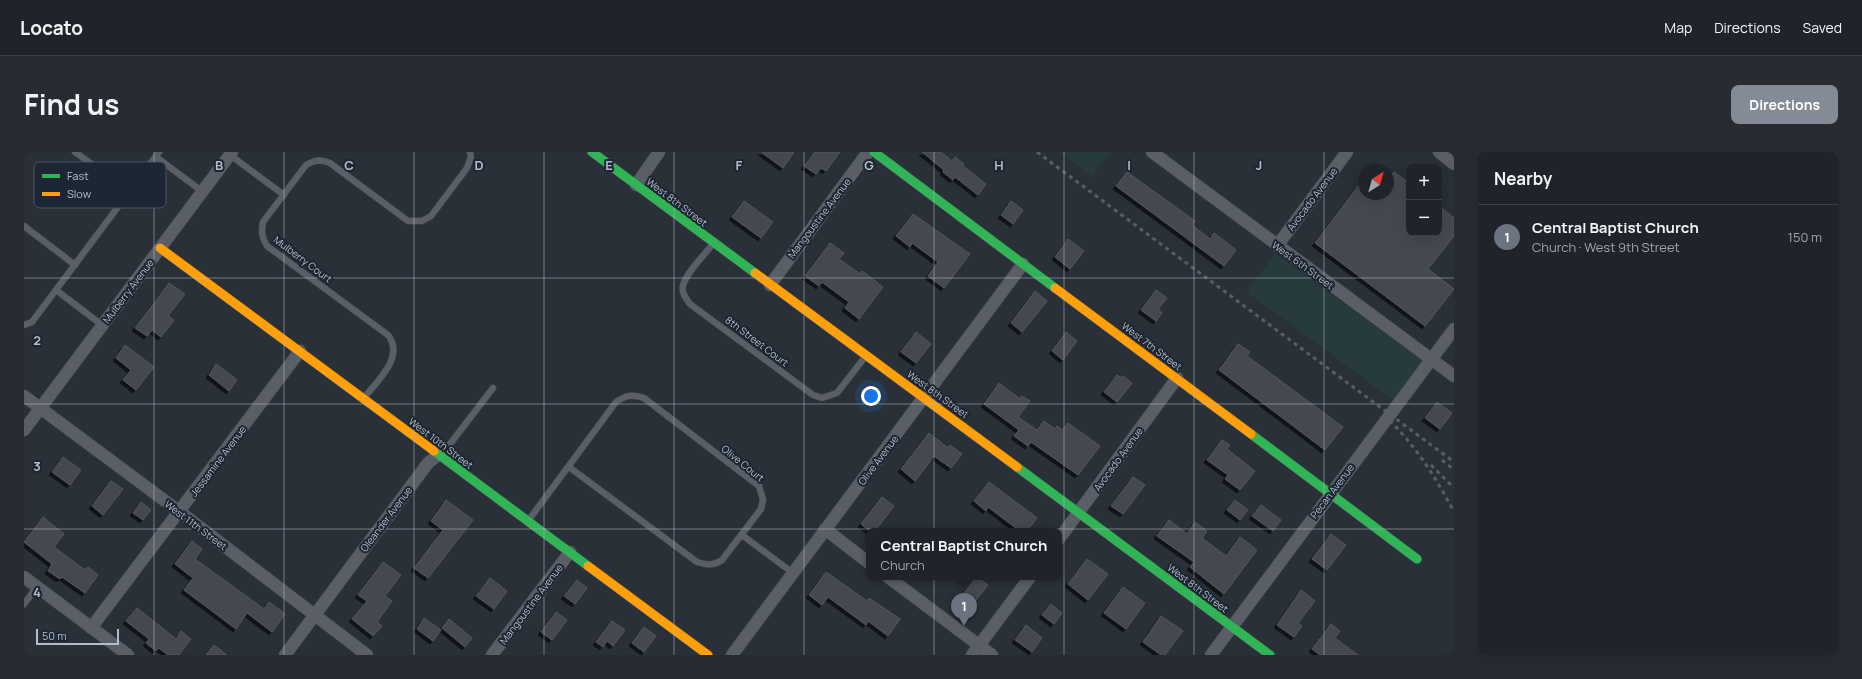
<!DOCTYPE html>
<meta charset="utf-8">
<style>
body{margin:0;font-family:Manrope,sans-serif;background:#282c32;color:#f1f3f6}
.controls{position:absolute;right:12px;top:12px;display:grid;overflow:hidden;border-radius:8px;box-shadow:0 4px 16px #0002}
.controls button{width:36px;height:36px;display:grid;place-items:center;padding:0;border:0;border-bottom:1px solid #3d4147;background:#20242a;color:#f1f3f6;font:20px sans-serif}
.compass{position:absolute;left:1334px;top:12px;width:36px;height:36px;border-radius:50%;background:#20242a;box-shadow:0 4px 16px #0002;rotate:37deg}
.scale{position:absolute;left:12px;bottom:10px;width:83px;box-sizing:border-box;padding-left:4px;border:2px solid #b4bcc9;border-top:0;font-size:11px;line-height:14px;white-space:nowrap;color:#b4bcc9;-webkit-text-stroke:3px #1d2633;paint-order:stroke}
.you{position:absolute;left:847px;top:244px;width:14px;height:14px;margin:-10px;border:3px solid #fff;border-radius:50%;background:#1a73e8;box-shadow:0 0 0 6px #1a73e833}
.badge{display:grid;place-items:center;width:26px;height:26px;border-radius:50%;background:#848b96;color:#fff;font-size:13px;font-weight:700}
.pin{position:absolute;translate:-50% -33px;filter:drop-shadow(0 1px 2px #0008)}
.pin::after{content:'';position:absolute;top:21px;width:14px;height:12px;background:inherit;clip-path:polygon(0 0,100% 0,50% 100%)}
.popup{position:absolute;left:842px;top:376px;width:196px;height:52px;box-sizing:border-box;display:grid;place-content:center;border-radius:8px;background:#20242a;filter:drop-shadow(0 1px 3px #0005);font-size:13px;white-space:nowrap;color:#a2a4a8}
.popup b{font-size:15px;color:#f1f3f6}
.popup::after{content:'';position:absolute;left:50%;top:100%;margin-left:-8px;border:8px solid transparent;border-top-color:#20242a}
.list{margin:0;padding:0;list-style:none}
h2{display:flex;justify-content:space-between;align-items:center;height:52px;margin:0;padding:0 16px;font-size:17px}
h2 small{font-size:13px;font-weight:400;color:#a2a4a8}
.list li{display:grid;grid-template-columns:26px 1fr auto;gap:12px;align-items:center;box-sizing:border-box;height:64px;padding:0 16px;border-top:1px solid #3d4147}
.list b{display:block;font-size:15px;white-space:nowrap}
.list p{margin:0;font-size:13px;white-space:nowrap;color:#a2a4a8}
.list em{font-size:13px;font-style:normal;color:#a2a4a8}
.map{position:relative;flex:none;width:1430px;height:503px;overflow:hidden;border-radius:8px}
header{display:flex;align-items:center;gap:24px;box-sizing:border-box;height:56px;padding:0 20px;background:#20242a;border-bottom:1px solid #3d4147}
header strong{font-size:19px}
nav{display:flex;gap:22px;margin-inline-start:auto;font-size:14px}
.intro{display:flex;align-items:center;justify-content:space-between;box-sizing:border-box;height:96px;padding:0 24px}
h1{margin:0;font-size:28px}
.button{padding:10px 18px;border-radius:8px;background:#848b96;color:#fff;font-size:14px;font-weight:700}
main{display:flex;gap:24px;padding:0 24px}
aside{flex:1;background:#20242a;border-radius:8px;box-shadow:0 4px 16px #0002}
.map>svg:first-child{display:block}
</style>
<header>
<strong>Locato</strong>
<nav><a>Map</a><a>Directions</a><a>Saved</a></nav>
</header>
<div class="intro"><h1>Find us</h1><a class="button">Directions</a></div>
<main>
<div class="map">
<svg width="1430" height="503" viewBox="0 0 1430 503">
<defs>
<filter id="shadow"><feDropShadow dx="-3" dy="3" stdDeviation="0" flood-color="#0009"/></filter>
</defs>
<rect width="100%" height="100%" fill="#2a3038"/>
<!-- green -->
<path fill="#273a3e" d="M1035,0H1086L1068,25Z
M1251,101L1399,209L1369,248L1223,140Z"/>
<!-- building -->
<path fill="#444950" stroke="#52575f" filter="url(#shadow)" d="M737,0H770L759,16Z
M791,0H816L802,19L797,16L792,22L780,14Z
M898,0H917L928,9L931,5L940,12L939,14L962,32L954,43L931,25L929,28L919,20L920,18Z
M1103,20L1171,69L1168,73L1186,87L1190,81L1212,98L1200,114L1092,34Z
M1370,20L1385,31V81H1415V54L1430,66V84L1404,117L1430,137L1401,174L1291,91L1335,33L1340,37V42H1364V27Z
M720,49L749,70L737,86L708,65Z
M987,49L999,58L989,72L977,63Z
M889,62L946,102L920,136L904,124L914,110L888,91L886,95L872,84Z
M1044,87L1060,99L1046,117L1031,105Z
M806,91L820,101L815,107L836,122L838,119L859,135L835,167L821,156L825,150L798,130L795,134L781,124Z
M145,131L161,142L144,164L150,168L137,185L128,178L123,184L111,176Z
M1132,138L1143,146L1134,157L1138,161L1132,169L1117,158Z
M1011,139L1023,149L998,180L987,171Z
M892,180L907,192L892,211L877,200Z
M1042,180L1053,189L1039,208L1028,199Z
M1214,192L1226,200L1223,204L1319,275L1301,298L1195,218Z
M101,193L130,215L112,238L99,228L107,218L92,206Z
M192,212L213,228L205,239L185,223Z
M1093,223L1098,226L1099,224L1108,231L1093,250L1080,240Z
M975,231L996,247L998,244L1006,249L994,265L1013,278L1020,269L1031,277L1033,274L1038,278L1044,271L1076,294L1054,323L1007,290L1004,294L990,284L995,278L960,252Z
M1413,250L1428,261L1416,277L1401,266Z
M905,281L924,296L926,293L938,302L927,316L910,304L891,329L877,317Z
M1198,288L1206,293L1203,297L1231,319L1216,338L1201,327L1204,323L1183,308Z
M39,305L57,318L46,333L28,320Z
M1109,325L1121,333L1099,362L1087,354Z
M87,329L99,337L79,363L68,354Z
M965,330L1013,366L1003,379H996L964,355L962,359L950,349Z
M858,345L870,354L851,379H846L837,372Z
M422,348L449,368L404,426L390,416L419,378L407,369Z
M1211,348L1224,358L1216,368L1203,358Z
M117,350L127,358L119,368L109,361Z
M1237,353L1257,368L1249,379L1228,364Z
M19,365L40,382L30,395L61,418L64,415L74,423L61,441L38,425L36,427L24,419L28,412L0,390Z
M1145,368L1163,382L1171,370L1183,379L1178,386L1202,404L1216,385L1233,398L1200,442L1166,415L1170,410L1133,384Z
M1307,382L1322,393L1303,418L1288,407Z
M168,389L178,397L171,407L240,457L245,450L261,462L248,480L223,461L212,477L160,438L169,426L151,412Z
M1063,407L1084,422L1064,448L1044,432Z
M359,410L377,423L361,444L368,449L353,470L358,474L349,484L328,467L343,449L334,443Z
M802,420L843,449L845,446L876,467L864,484L844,469L842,473L804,445L798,453L785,443Z
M952,425L964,433L948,453L937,445Z
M466,426L483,439L470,457L452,444Z
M553,428L563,436L551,452L540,444Z
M1099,435L1121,451L1102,477L1080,461Z
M1277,438L1291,449L1274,471L1278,474L1270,485L1253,473Z
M1027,452L1038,461L1030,472L1018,463Z
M113,456L152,487L157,479L167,487L155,503H144L135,496L132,499L122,491L125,487L102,469Z
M532,460L543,468L528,488L517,480Z
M1137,464L1159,479L1141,503H1137L1119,490Z
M400,466L417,478L409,489L393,477Z
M425,467L448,486L441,495L418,476Z
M588,469L601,478L589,494L583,489L579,495L572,490Z
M1307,472L1316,479L1311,486L1334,503H1296L1288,497Z
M1002,473L1018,486L1008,500L991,488Z
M620,475L632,484L620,500L608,491Z
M190,493L203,503H182Z"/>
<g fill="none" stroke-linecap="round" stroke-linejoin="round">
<defs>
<path id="lane" d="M51,0L106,40
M206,3L260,43
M132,5L179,40
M0,74L51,113
M689,92C681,102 661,122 659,134C657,140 662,147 666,152L789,243L798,246L813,241L841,205
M32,138L78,173
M0,173L8,170L135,0
M340,246C354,228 381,205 364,183L243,94C238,86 237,80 239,70L282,13C291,8 296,7 306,11L384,69H398L407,64L443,16L447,5L446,0
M416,301L426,292L469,236
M504,369L592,250C602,243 608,242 620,246L735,334L739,348L737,357L698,408C689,414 683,413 673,410L545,315
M718,383L769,421
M0,452L13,435"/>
<path id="street" d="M1128,0L1430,224
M1415,0L1430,12
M612,33L635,0
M1253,94L1323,0
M746,133L844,0
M0,244L156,360L343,503
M0,278L208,0
M801,377L845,411
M1035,387L1153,226
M0,425L104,503
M864,425L968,503
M67,476L276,199
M261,503L404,311L414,303
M468,503L546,400
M708,503L999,112
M948,503L1006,425
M1187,503L1430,177"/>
<path id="fast" d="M568,0L731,121
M850,0L1031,136
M1227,282L1393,407
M410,299L564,414
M993,315L1246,503"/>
<path id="slow" d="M136,96L410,299
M731,121L993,315
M1031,136L1227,282
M564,414L684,503"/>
</defs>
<!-- lane casing -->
<use href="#lane" stroke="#484c53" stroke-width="7"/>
<!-- street casing -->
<use href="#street" stroke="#484c53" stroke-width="13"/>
<!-- fast casing -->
<use href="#fast" stroke="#484c53" stroke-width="10"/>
<!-- slow casing -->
<use href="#slow" stroke="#484c53" stroke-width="10"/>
<!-- lane -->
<use href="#lane" stroke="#5a5e66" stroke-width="6"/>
<!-- street -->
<use href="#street" stroke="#5a5e66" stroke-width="12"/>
<!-- fast -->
<use href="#fast" stroke="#30b455" stroke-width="9"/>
<!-- slow -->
<use href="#slow" stroke="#ff9f0a" stroke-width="9"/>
<!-- rail -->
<path stroke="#595d64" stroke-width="3" stroke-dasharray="4 4" stroke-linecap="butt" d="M1013,0L1430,310
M1360,263C1389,290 1412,325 1430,360
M1418,308L1430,318
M1407,313L1430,336"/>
</g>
<!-- grid -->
<path fill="none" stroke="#b4bcc9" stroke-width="1" stroke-opacity="0.55" d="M130,0V503M260,0V503M390,0V503M520,0V503M650,0V503M780,0V503M910,0V503M1040,0V503M1170,0V503M1300,0V503M0,126H1430M0,252H1430M0,377H1430"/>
<g text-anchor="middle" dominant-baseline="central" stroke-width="4" stroke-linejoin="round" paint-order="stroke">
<!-- street labels -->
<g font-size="10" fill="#b4bcc9" stroke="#1d2633">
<text transform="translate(1288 47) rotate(-53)">Avocado Avenue</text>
<text transform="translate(653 50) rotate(37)">West 8th Street</text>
<text transform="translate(795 66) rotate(-53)">Mangoustine Avenue</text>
<text transform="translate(279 107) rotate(37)">Mulberry Court</text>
<text transform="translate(1279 113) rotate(36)">West 6th Street</text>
<text transform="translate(104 139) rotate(-53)">Mulberry Avenue</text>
<text transform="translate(733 189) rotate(37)">8th Street Court</text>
<text transform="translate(1128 194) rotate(37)">West 7th Street</text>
<text transform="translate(914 242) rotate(36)">West 8th Street</text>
<text transform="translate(417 291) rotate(37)">West 10th Street</text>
<text transform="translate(1094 307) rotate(-54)">Avocado Avenue</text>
<text transform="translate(854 308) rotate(-53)">Olive Avenue</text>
<text transform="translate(194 309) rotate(-53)">Jessamine Avenue</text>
<text transform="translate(719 311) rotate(39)">Olive Court</text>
<text transform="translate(1308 339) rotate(-53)">Pecan Avenue</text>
<text transform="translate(362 367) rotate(-53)">Oleander Avenue</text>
<text transform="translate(172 373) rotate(37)">West 11th Street</text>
<text transform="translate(1174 436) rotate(37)">West 8th Street</text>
<text transform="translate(507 452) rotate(-53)">Mangoustine Avenue</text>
</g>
</g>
<!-- legend -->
<rect x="10" y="10" width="132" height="46" rx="6" fill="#1d2633" stroke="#4a5360" stroke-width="1"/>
<rect x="18" y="22" width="18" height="4" fill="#30b455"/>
<rect x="18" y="40" width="18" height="4" fill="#ff9f0a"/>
<g font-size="11" fill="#b4bcc9">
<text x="43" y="28">Fast</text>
<text x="43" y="46">Slow</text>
</g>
<g font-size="13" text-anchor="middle" font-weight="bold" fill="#b4bcc9" stroke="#1d2633" stroke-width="4" stroke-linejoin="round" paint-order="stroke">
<text x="195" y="18">B</text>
<text x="325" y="18">C</text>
<text x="455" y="18">D</text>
<text x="585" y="18">E</text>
<text x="715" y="18">F</text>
<text x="845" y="18">G</text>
<text x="975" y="18">H</text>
<text x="1105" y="18">I</text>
<text x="1235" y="18">J</text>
<text x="13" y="193">2</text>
<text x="13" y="319">3</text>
<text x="13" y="445">4</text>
</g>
</svg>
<div class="controls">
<button>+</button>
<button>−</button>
</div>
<svg class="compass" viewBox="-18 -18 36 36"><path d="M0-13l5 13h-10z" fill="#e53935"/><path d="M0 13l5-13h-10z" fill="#a2a4a8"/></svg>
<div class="scale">50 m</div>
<div class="you"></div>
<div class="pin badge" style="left:940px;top:474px;background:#6b7280">1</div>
<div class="popup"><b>Central Baptist Church</b>Church</div>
</div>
<aside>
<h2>Nearby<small></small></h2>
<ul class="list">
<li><span class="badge" style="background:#6b7280">1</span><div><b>Central Baptist Church</b><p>Church · West 9th Street</p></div><em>150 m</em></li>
</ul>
</aside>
</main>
